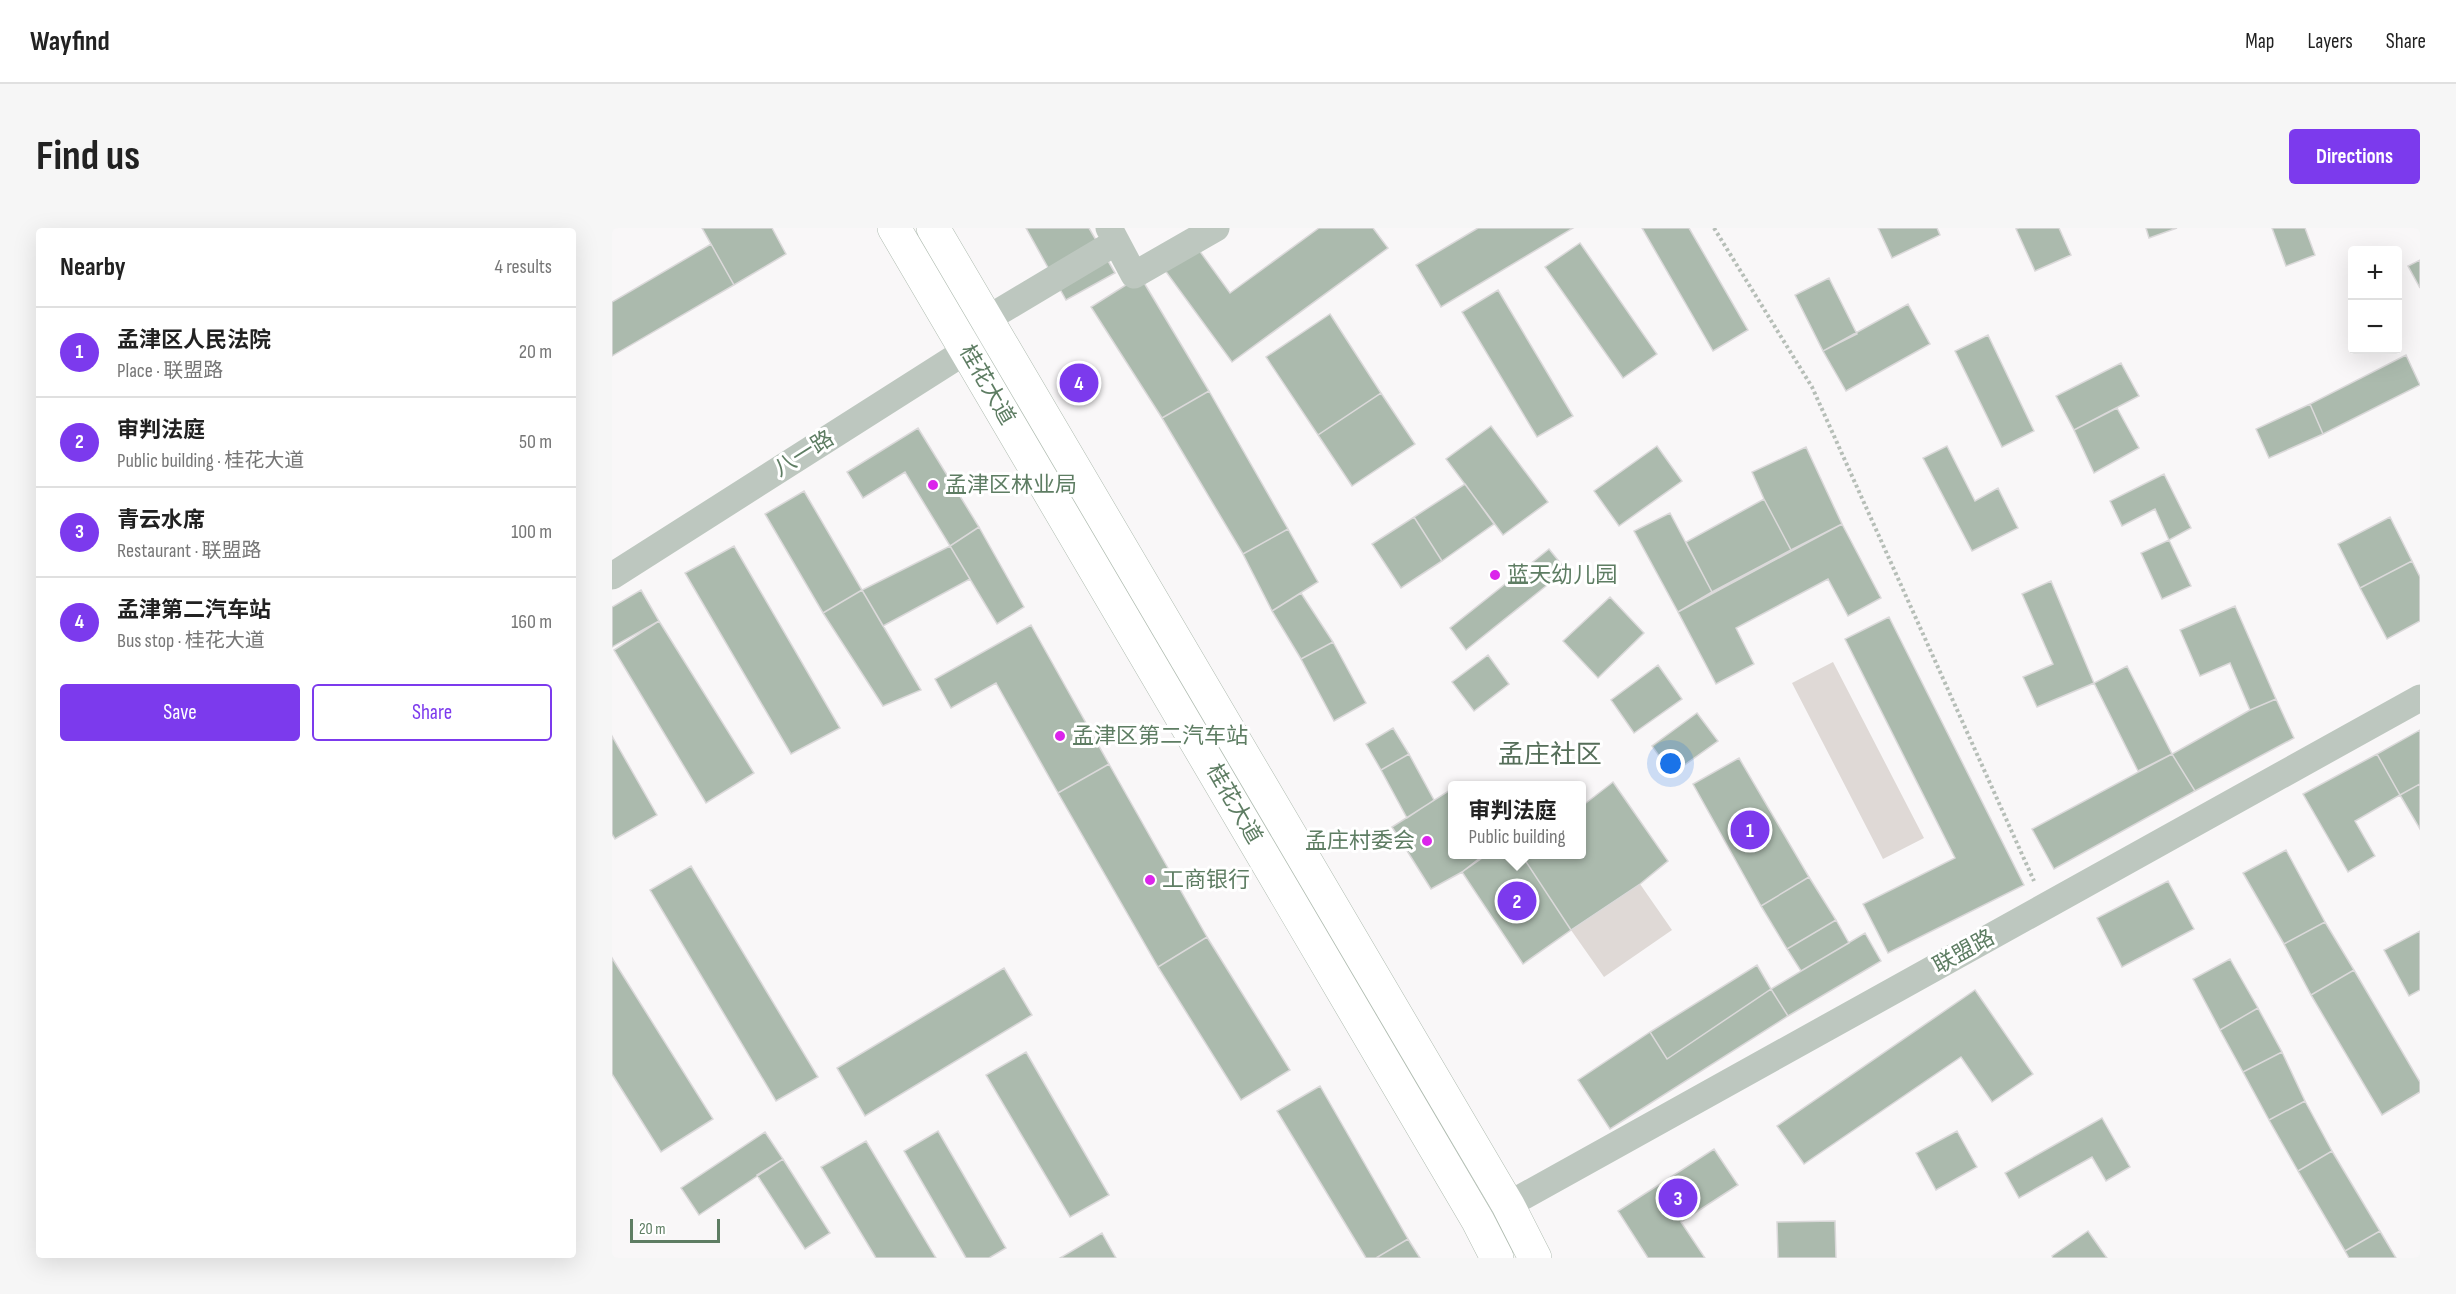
<!DOCTYPE html>
<meta charset="utf-8">
<style>
body{margin:0;font-family:"Sofia Sans Condensed","Noto Sans SC",sans-serif;background:#f6f6f6;color:#222}
.controls{position:absolute;right:18px;top:18px;display:grid;overflow:hidden;border-radius:6px;box-shadow:0 6px 24px #0002}
.controls button{width:54px;height:54px;display:grid;place-items:center;padding:0;border:0;border-bottom:2px solid #e0e0e0;background:#fff;color:#222;font:30px sans-serif}
.scale{position:absolute;left:18px;bottom:15px;width:90px;box-sizing:border-box;padding-left:6px;border:3px solid #5e7d63;border-top:0;font-size:16px;line-height:21px;white-space:nowrap;color:#5e7d63;-webkit-text-stroke:4px #fff;paint-order:stroke}
.you{position:absolute;left:1059px;top:536px;width:21px;height:21px;margin:-15px;border:4px solid #fff;border-radius:50%;background:#1a73e8;box-shadow:0 0 0 9px #1a73e833}
.badge{display:grid;place-items:center;width:39px;height:39px;border-radius:50%;background:#7c3aed;color:#fff;font-size:20px;font-weight:700}
.pin{position:absolute;translate:-50% -50%;border:3px solid #fff;box-shadow:0 2px 6px #0006}
.popup{position:absolute;left:836px;top:553px;width:138px;height:78px;box-sizing:border-box;display:grid;place-content:center;border-radius:6px;background:#fff;filter:drop-shadow(0 2px 4px #0005);font-size:20px;white-space:nowrap;color:#767676}
.popup b{font-size:22px;color:#222}
.popup::after{content:'';position:absolute;left:50%;top:100%;margin-left:-12px;border:12px solid transparent;border-top-color:#fff}
.list{margin:0;padding:0;list-style:none}
h2{display:flex;justify-content:space-between;align-items:center;height:78px;margin:0;padding:0 24px;font-size:26px}
h2 small{font-size:20px;font-weight:400;color:#767676}
.list li{display:grid;grid-template-columns:39px 1fr auto;gap:18px;align-items:center;box-sizing:border-box;height:90px;padding:0 24px;border-top:2px solid #e0e0e0}
.list b{display:block;font-size:22px;white-space:nowrap}
.list p{margin:0;font-size:20px;white-space:nowrap;color:#767676}
.list em{font-size:20px;font-style:normal;color:#767676}
.actions{display:flex;gap:12px;padding:18px 24px}
.actions a{flex:1;padding:14px 0;border:2px solid #7c3aed;border-radius:6px;text-align:center;font-size:21px;color:#7c3aed}
.actions .main{background:#7c3aed;color:#fff}
.map{position:relative;flex:none;width:1808px;height:1030px;overflow:hidden;border-radius:6px}
header{display:flex;align-items:center;gap:36px;box-sizing:border-box;height:84px;padding:0 30px;background:#fff;border-bottom:2px solid #e0e0e0}
header strong{font-size:28px}
nav{display:flex;gap:33px;margin-inline-start:auto;font-size:21px}
.intro{display:flex;align-items:center;justify-content:space-between;box-sizing:border-box;height:144px;padding:0 36px}
h1{margin:0;font-size:42px}
.button{padding:15px 27px;border-radius:6px;background:#7c3aed;color:#fff;font-size:21px;font-weight:700}
main{display:flex;gap:36px;padding:0 36px}
aside{flex:1;background:#fff;border-radius:6px;box-shadow:0 6px 24px #0002}
.map>svg:first-child{display:block}
</style>
<header>
<strong>Wayfind</strong>
<nav><a>Map</a><a>Layers</a><a>Share</a></nav>
</header>
<div class="intro"><h1>Find us</h1><a class="button">Directions</a></div>
<main>
<aside>
<h2>Nearby<small>4 results</small></h2>
<ul class="list">
<li><span class="badge">1</span><div><b>孟津区人民法院</b><p>Place · 联盟路</p></div><em>20 m</em></li>
<li><span class="badge">2</span><div><b>审判法庭</b><p>Public building · 桂花大道</p></div><em>50 m</em></li>
<li><span class="badge">3</span><div><b>青云水席</b><p>Restaurant · 联盟路</p></div><em>100 m</em></li>
<li><span class="badge">4</span><div><b>孟津第二汽车站</b><p>Bus stop · 桂花大道</p></div><em>160 m</em></li>
</ul>
<div class="actions"><a class="main">Save</a><a>Share</a></div>
</aside>
<div class="map">
<svg width="1808" height="1030" viewBox="0 0 1808 1030">
<rect width="100%" height="100%" fill="#f9f7f8"/>
<!-- green -->
<path fill="#dfd9d6" d="M1221,434L1312,610L1271,631L1180,455Z
M1028,656L1060,702L992,749L959,702Z"/>
<!-- building -->
<path fill="#abbaad" stroke="#dbd9da" stroke-width="1.5" d="M90,0H160L174,26L122,57Z
M414,0H477L503,45L454,72Z
M707,0H761L776,20L620,134L552,41L584,18L618,65Z
M866,0H961L829,79L804,37Z
M1030,0H1077L1136,102L1101,123Z
M1266,0H1325L1328,7L1280,30Z
M1407,0H1447L1459,27L1423,43L1404,1Z
M1534,0H1565L1537,10Z
M1660,0H1693L1703,27L1674,38Z
M968,15L1045,126L1011,150L933,39Z
M99,16L122,57L0,128V74Z
M1808,32V60L1796,38Z
M528,48L597,163L550,190L479,79Z
M1217,50L1245,106L1211,123L1183,67Z
M886,62L961,188L925,209L850,84Z
M1296,76L1318,116L1234,163L1211,123Z
M718,86L769,165L706,207L654,129Z
M1376,107L1422,203L1390,219L1343,123Z
M1794,127L1808,157L1711,206L1698,176Z
M1509,135L1527,168L1462,202L1444,168Z
M597,163L676,301L631,326L550,190Z
M769,165L803,216L740,258L706,207Z
M1698,176L1711,206L1657,230L1644,201Z
M1505,180L1527,220L1482,245L1462,202Z
M879,198L936,274L891,307L834,231Z
M306,200L367,299L338,318L293,244L251,270L235,244Z
M1045,218L1070,253L1007,298L982,263Z
M1335,218L1363,273L1386,260L1406,300L1360,323L1311,230Z
M1194,219L1230,296L1179,322L1152,271L1140,244Z
M1552,246L1579,300L1557,312L1543,281L1510,298L1498,273Z
M853,256L882,296L830,333L802,289Z
M192,263L250,362L211,385L153,286Z
M1152,271L1179,322L1100,364L1074,314Z
M1058,285L1100,364L1066,384L1022,303Z
M802,289L830,333L789,360L760,316Z
M1778,289L1800,333L1748,360L1726,316Z
M1230,296L1269,370L1236,388L1216,351L1124,400L1142,436L1104,456L1066,384Z
M367,299L412,379L385,396L338,318Z
M676,301L706,354L660,383L631,326Z
M1557,312L1579,358L1550,371L1529,325Z
M122,318L228,500L179,526L73,345Z
M338,318L358,351L271,398L250,362Z
M937,321L954,342L854,422L838,400Z
M1800,333L1808,349V393L1775,411L1748,360Z
M1439,353L1482,455L1425,479L1411,449L1441,436L1410,366Z
M29,362L47,393L0,419V379Z
M250,362L309,462L271,478L211,385Z
M689,365L721,414L689,431L660,383Z
M998,369L1032,405L986,450L951,413Z
M1623,378L1664,471L1638,482L1618,435L1588,448L1568,402Z
M1277,389L1412,657L1276,725L1251,676L1343,630L1233,411Z
M47,393L142,545L94,575L2,422Z
M419,397L497,536L446,565L384,455L339,480L323,451Z
M721,414L754,475L722,493L689,431Z
M876,427L897,456L862,483L840,454Z
M1046,437L1070,471L1022,505L999,472Z
M1515,438L1560,526L1526,543L1482,455Z
M1664,471L1682,510L1583,563L1560,526L1638,482Z
M1085,485L1106,513L1060,546L1040,518Z
M781,500L797,526L769,542L754,516Z
M1808,502V556L1788,567L1765,526Z
M0,508L45,587L3,611L0,606Z
M797,526L822,572L795,590L769,542Z
M1560,526L1583,563L1442,641L1420,601Z
M1765,526L1788,567L1743,593L1763,628L1736,644L1691,566Z
M1127,530L1197,649L1149,678L1081,556Z
M497,536L595,709L546,739L446,565Z
M1001,554L1056,633L1028,656L959,702L909,626H970V578Z
M1808,556V601L1788,567Z
M838,562L840,567V626H873L850,644L819,661L780,599Z
M1674,622L1713,694L1672,716L1631,645Z
M876,626H909L959,702L911,736L850,644Z
M79,638L206,849L164,873L38,662Z
M1197,649L1224,692L1175,721L1149,678Z
M1556,653L1582,701L1510,739L1485,690Z
M1224,692L1237,715L1189,743L1175,721Z
M1713,694L1742,742L1699,767L1672,716Z
M1808,703V762L1797,768L1772,722Z
M1253,705L1269,733L1176,788L1159,761Z
M595,709L678,842L629,872L546,739Z
M0,730L101,891L49,924L0,846Z
M1618,731L1646,780L1608,802L1581,751Z
M1145,737L1159,761L1055,831L1038,804Z
M392,740L420,787L253,888L225,840Z
M1742,742L1808,854V864L1770,887L1699,767Z
M1159,761L1176,788L998,901L966,852L1038,804L1055,831Z
M1363,762L1421,846L1380,874L1349,829L1192,936L1165,898Z
M1646,780L1670,824L1631,844L1608,802Z
M414,824L497,967L458,989L374,847Z
M1670,824L1693,873L1657,892L1631,844Z
M708,858L796,1011L764,1030H754L665,883Z
M1693,873L1720,923L1686,943L1657,892Z
M1490,890L1518,939L1494,953L1480,929L1407,970L1393,945Z
M326,903L394,1020L377,1030H354L292,923Z
M1345,903L1365,939L1324,962L1304,925Z
M153,904L171,931L87,987L69,960Z
M254,913L324,1030H264L209,939Z
M1102,921L1126,957L1069,994L1093,1030H1036L1006,983Z
M1720,923L1768,1003L1733,1023L1686,943Z
M171,931L218,1005L193,1021L145,947Z
M1223,993L1224,1030H1166L1165,994Z
M1476,1003L1495,1030H1441L1440,1028Z
M1768,1003L1784,1030H1737L1733,1023Z
M490,1005L504,1030H448Z
M796,1011L808,1030H764Z"/>
<g fill="none" stroke-linecap="round" stroke-linejoin="round">
<defs>
<path id="secondary" d="M282,0L866,993L885,1030
M321,0L896,977L923,1030"/>
</defs>
<!-- secondary casing -->
<use href="#secondary" stroke="#b0bcb1" stroke-width="34"/>
<!-- path -->
<path stroke="#b6beb7" stroke-width="4" stroke-dasharray="3 3" stroke-linecap="butt" d="M1102,0L1200,159L1422,653"/>
<!-- street -->
<path stroke="#bdc7bf" stroke-width="27" d="M497,0L522,47L604,0
M375,91L504,14
M0,348L371,112
M896,977L1808,470"/>
<!-- secondary -->
<use href="#secondary" stroke="#fff" stroke-width="33"/>
</g>
<!-- markers -->
<g fill="#db25eb" stroke="#fff" stroke-width="2">
<circle cx="321" cy="257" r="6"/>
<circle cx="883" cy="347" r="6"/>
<circle cx="448" cy="508" r="6"/>
<circle cx="815" cy="613" r="6"/>
<circle cx="538" cy="652" r="6"/>
</g>
<g text-anchor="middle" dominant-baseline="central" stroke-width="6" stroke-linejoin="round" paint-order="stroke">
<!-- street labels -->
<g font-size="22" fill="#5e7d63" stroke="#fff">
<text transform="translate(375 157) rotate(60)">桂花大道</text>
<text transform="translate(192 226) rotate(-32)">八一路</text>
<text transform="translate(622 576) rotate(60)">桂花大道</text>
<text transform="translate(1352 724) rotate(-29)">联盟路</text>
</g>
<!-- poi labels -->
<g font-size="22" fill="#5e7d63" stroke="#fff" text-anchor="start">
<text x="333" y="257">孟津区林业局</text>
<text x="895" y="347">蓝天幼儿园</text>
<text x="460" y="508">孟津区第二汽车站</text>
<text x="803" y="613" text-anchor="end">孟庄村委会</text>
<text x="550" y="652">工商银行</text>
</g>
<!-- quarter labels -->
<g font-size="26" fill="#556e59" stroke="#fff">
<text x="938" y="527">孟庄社区</text>
</g>
</g>
</svg>
<div class="controls">
<button>+</button>
<button>−</button>
</div>
<div class="scale">20 m</div>
<div class="you"></div>
<div class="pin badge" style="left:1138px;top:602px">1</div>
<div class="pin badge" style="left:905px;top:673px">2</div>
<div class="popup"><b>审判法庭</b>Public building</div>
<div class="pin badge" style="left:1066px;top:970px">3</div>
<div class="pin badge" style="left:467px;top:155px">4</div>
</div>
</main>
